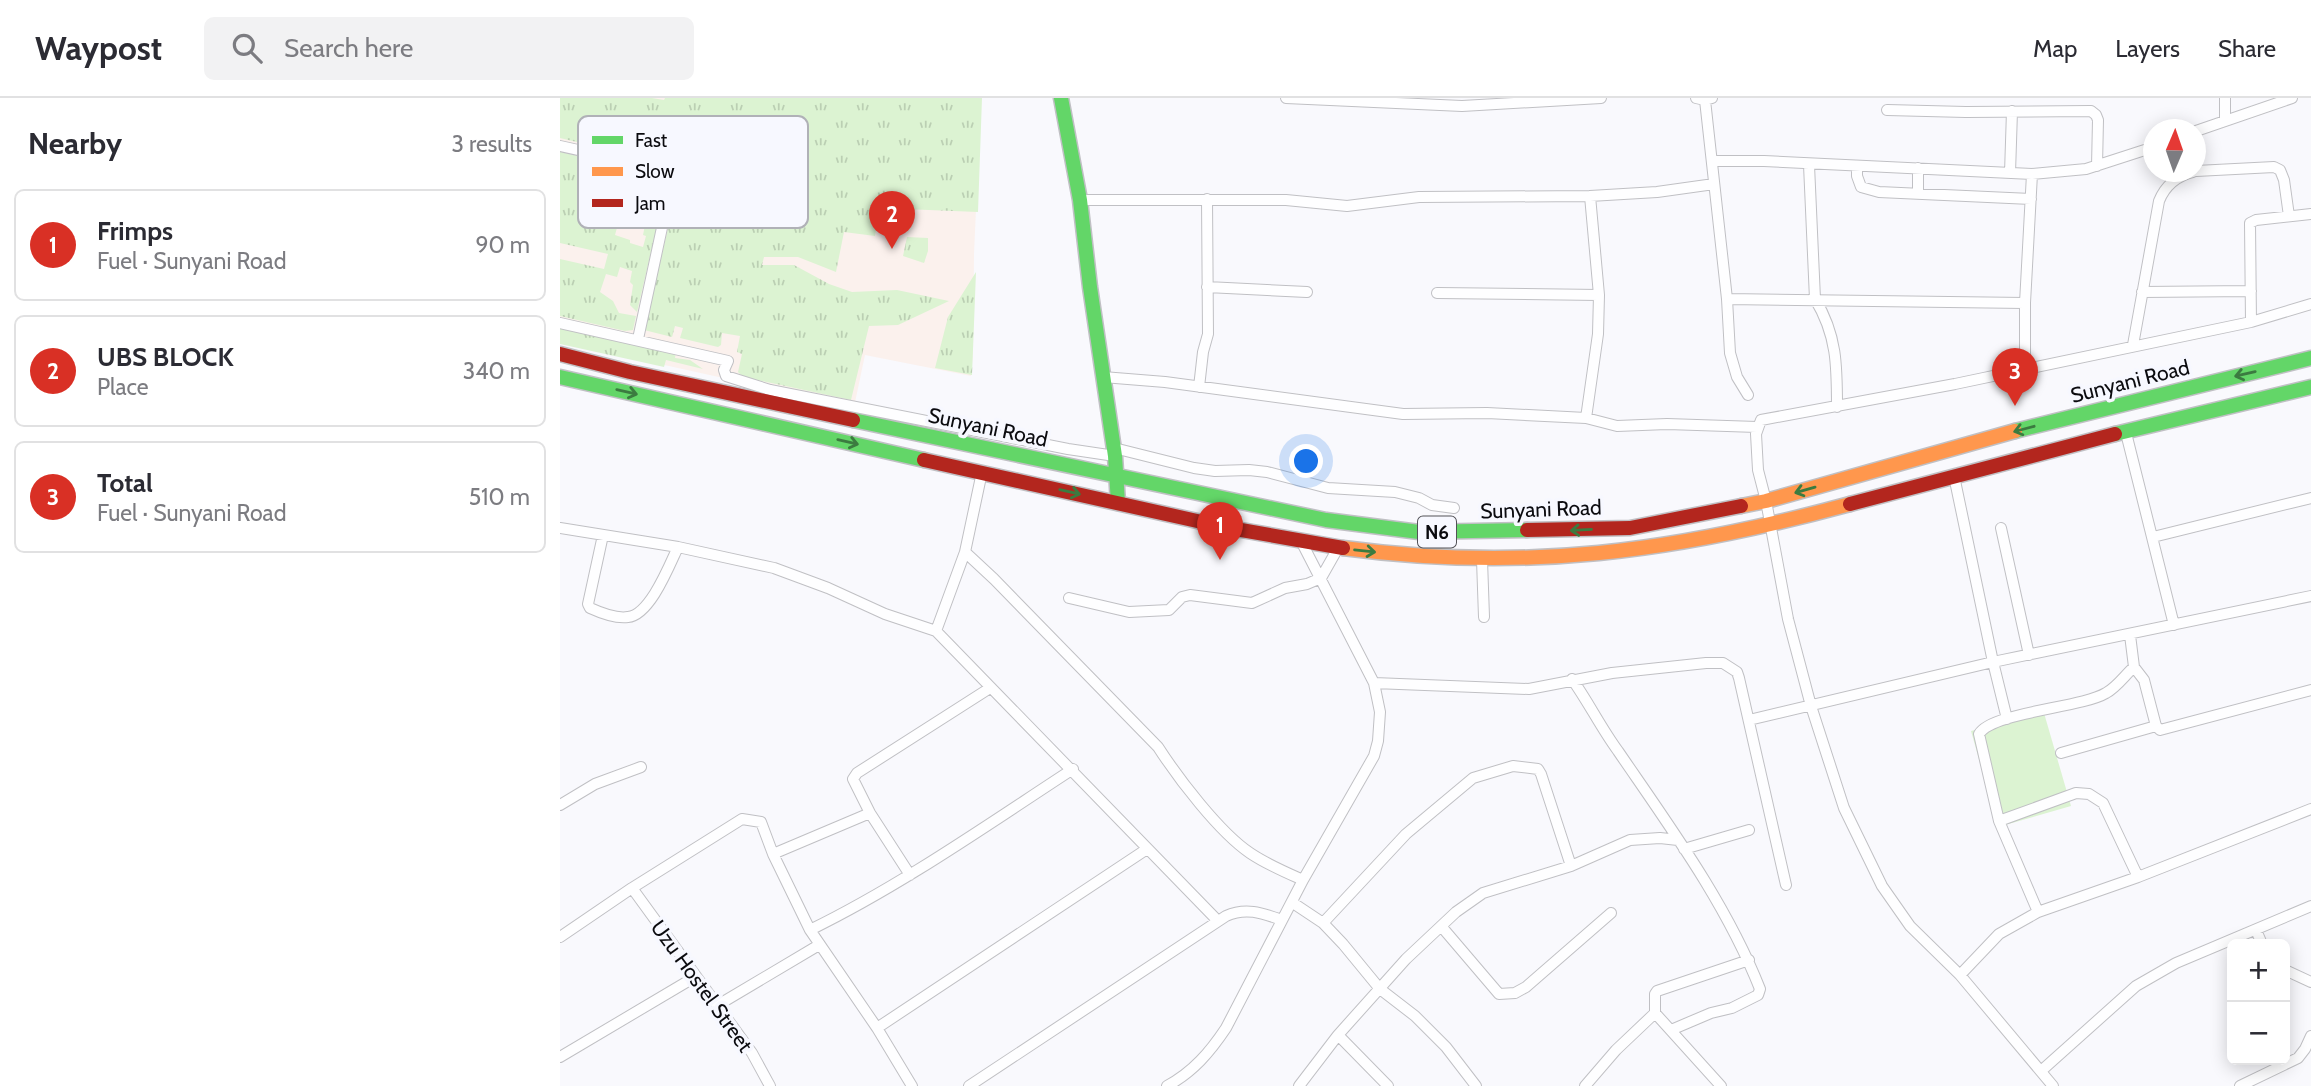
<!DOCTYPE html>
<meta charset="utf-8">
<style>
body{margin:0;font-family:Cabin,sans-serif;background:#f2f2f3;color:#2b2b33}
.controls{position:absolute;right:21px;bottom:21px;display:grid;overflow:hidden;border-radius:10px;box-shadow:0 4px 18px #0003}
.controls button{width:63px;height:63px;display:grid;place-items:center;padding:0;border:0;border-bottom:2px solid #e1e1e2;background:#fff;color:#2b2b33;font:35px sans-serif}
.compass{position:absolute;left:1583px;top:21px;width:63px;height:63px;border-radius:50%;background:#fff;box-shadow:0 4px 18px #0003;rotate:2deg}
.you{position:absolute;left:747px;top:364px;width:24px;height:24px;margin:-18px;border:5px solid #fff;border-radius:50%;background:#1a73e8;box-shadow:0 0 0 10px #1a73e833}
.badge{display:grid;place-items:center;width:46px;height:46px;border-radius:50%;background:#d93025;color:#fff;font-size:23px;font-weight:700}
.pin{position:absolute;translate:-50% -58px;filter:drop-shadow(0 2px 4px #0008)}
.pin::after{content:'';position:absolute;top:37px;width:24px;height:21px;background:inherit;clip-path:polygon(0 0,100% 0,50% 100%)}
.list{margin:0;padding:0;list-style:none}
h2{display:flex;justify-content:space-between;align-items:center;height:91px;margin:0;padding:0 28px;font-size:30px}
h2 small{font-size:23px;font-weight:400;color:#7c7c81}
.list li{display:grid;grid-template-columns:46px 1fr auto;gap:21px;align-items:center;box-sizing:border-box;height:112px;margin:0 14px 14px;padding:0 14px;border:2px solid #e1e1e2;border-radius:10px}
.list b{display:block;font-size:26px;white-space:nowrap}
.list p{margin:0;font-size:23px;white-space:nowrap;color:#7c7c81}
.list em{font-size:23px;font-style:normal;color:#7c7c81}
.icon{flex:none;width:38px;height:38px;fill:none;stroke:currentColor;stroke-width:2;stroke-linecap:round;stroke-linejoin:round}
.map{position:relative;flex:none;width:1751px;height:988px;overflow:hidden}
header{display:flex;align-items:center;gap:42px;box-sizing:border-box;height:98px;padding:0 35px;background:#fff;border-bottom:2px solid #e1e1e2}
header strong{font-size:33px}
nav{display:flex;gap:38px;margin-inline-start:auto;font-size:24px}
.search{width:490px;height:63px;background:#f2f2f3;display:flex;align-items:center;gap:18px;box-sizing:border-box;padding:0 24px;border-radius:10px;color:#7c7c81;font-size:26px}
main{display:flex}
aside{flex:1;background:#fff}
.map>svg:first-child{display:block}
</style>
<header>
<strong>Waypost</strong>
<div class="search"><svg class="icon" aria-label="search" viewBox="0 0 24 24"><circle cx="10" cy="10" r="6"/><path d="M15 15l6 6"/></svg>Search here</div>
<nav><a>Map</a><a>Layers</a><a>Share</a></nav>
</header>
<main>
<aside>
<h2>Nearby<small>3 results</small></h2>
<ul class="list">
<li><span class="badge">1</span><div><b>Frimps</b><p>Fuel · Sunyani Road</p></div><em>90 m</em></li>
<li><span class="badge">2</span><div><b>UBS BLOCK</b><p>Place</p></div><em>340 m</em></li>
<li><span class="badge">3</span><div><b>Total</b><p>Fuel · Sunyani Road</p></div><em>510 m</em></li>
</ul>
</aside>
<div class="map">
<svg width="1751" height="988" viewBox="0 0 1751 988">
<defs>
<pattern id="grass-tufts" width="24" height="20" patternUnits="userSpaceOnUse" patternTransform="scale(1.75)"><rect width="24" height="20" fill="#dcf3d2"/><path d="M3 7l-1-3M5 7V3M7 7l1-3M15 17l-1-3M17 17v-4M19 17l1-3" fill="none" stroke="#bbcfb3"/></pattern>
</defs>
<rect width="100%" height="100%" fill="#f9f9fd"/>
<!-- education -->
<path fill="#fbf1ed" d="M0,0H421L414,156L413,255L411,278L305,257L294,309L0,244Z"/>
<!-- grass -->
<path fill="url(#grass-tufts)" fill-rule="evenodd" d="M0,0H92L104,2L105,0H422L418,114L319,110L315,138L284,134L276,174L238,159H204L202,167H234L269,186L292,194L337,192L389,203L338,227L309,228L291,302L183,279L178,274L182,256L177,254L180,238L162,235L161,247L158,249L120,240L123,230L115,228L112,239L84,232L120,80L188,93L194,56L188,54L190,48L179,45L180,39L161,34L159,41L148,39L146,44H142L137,69L129,71L0,40Z
M0,54L96,75L104,82L101,111L77,214L70,207L73,187L70,184L72,173L60,169L57,179L46,176L40,194L53,203L59,215L76,218L73,232L65,233L0,218V161L44,171L48,156L0,145ZM73,117L86,122L83,137L86,138L83,149L70,145V142L55,137L58,126L68,129Z
M347,139L368,140V153L364,165L343,158Z
M416,174L412,277L375,270L388,219Z
M0,229L116,253L115,260L130,262L143,271L106,262L104,269L0,246Z"/>
<!-- park -->
<path fill="#dcf3d2" d="M1484,615L1511,708L1438,729L1411,633Z"/>
<g fill="none" stroke-linecap="round" stroke-linejoin="round">
<defs>
<path id="street" d="M726,0L902,8L1041,0
M1136,0L1145,2L1152,0
M1145,2L1167,201L1170,255L1177,279L1188,297
M1327,12L1406,14L1531,13L1536,17L1538,22L1537,68
M1665,22V0
M1636,33L1732,0
M0,48L185,89
M1153,63H1204L1472,76L1526,71L1594,49
M1249,67L1255,201C1277,237 1277,268 1277,309
M1297,68V78L1301,89L1319,94L1471,101
M1636,73L1714,69L1720,72L1724,82L1729,118
M1450,75L1452,13
M1358,95V70
M520,102H726L787,108L859,99L1030,98L1097,94L1154,86
M647,189L747,194
M1582,194L1691,193
M877,195L1039,197
M1167,201L1465,205
M1691,224L1690,125L1696,122L1751,116
M0,225L168,263L164,272L166,278L210,292L508,351L555,358
M78,241L114,74
M1573,247L1599,103C1605,88 1617,78 1633,74
M1465,270V205L1472,76
M543,279L605,284L843,316L927,315L1026,320L1057,328L1107,326L1197,329
M639,289L643,254L648,236L647,101
M1026,320L1038,236L1039,197L1030,98
M1566,335L1614,527
M554,350L634,370L655,373L689,372L707,374L768,390L835,394L859,400L872,407L894,410
M1394,378L1433,564L1447,621
M0,430L118,449L214,470L268,490L325,516L376,533L658,823
M1441,430L1469,557
M43,437L28,506L30,510C41,515 56,521 68,519C90,517 109,468 118,449
M1593,439L1751,400
M405,454L434,481L598,649C618,680 659,734 690,755C706,766 725,774 743,782
M922,462L924,519
M509,500L569,514L609,512L622,499L630,497L692,505L725,490L747,486L761,480L778,450
M376,533L405,454L422,374
M1574,569L1584,582L1596,628L1600,632L1751,592
M1012,581C1029,605 1041,630 1058,653C1110,729 1166,805 1200,891L1198,897L1172,910L1151,915L1111,932
M814,585L969,591L1052,575L1146,565H1163L1177,574L1179,580L1226,787
M1189,622L1433,564L1751,498
M1501,655L1596,628
M0,707L35,686L81,669
M1439,723L1516,695L1529,696L1543,705L1578,779
M1124,751L1189,732
M213,756L310,715
M350,777L310,715L293,681L297,675L430,590
M72,790L192,955L210,988
M733,805L763,825L783,846L820,891L855,918L886,949L916,988
M1478,814L1439,723L1419,636C1432,614 1521,610 1546,595C1557,589 1565,577 1574,569L1570,537
M763,825L846,736L913,680L953,668L978,671L981,676L1011,768
M881,828L939,896L955,895L966,889L1051,815
M250,832C342,787 427,727 513,671
M1696,832L1702,846
M0,839L72,790L182,721L201,724L213,756L250,832L317,930L352,988
M1725,872L1751,884
M1400,877L1439,836L1478,814L1578,779L1751,711
M158,907L259,847
M317,930L587,751
M778,937L828,988
M0,959L135,879
M1481,973L1576,888L1616,865L1751,808
M409,988L666,818C686,809 702,815 722,822
M607,988C633,974 650,954 666,930L743,782L814,658L818,643L820,614L814,585L741,443
M739,988L778,937L846,861L896,814L923,795L1011,768L1070,742L1100,740L1118,742
M1025,988L1056,952L1095,915
M1161,988L1095,915V896L1097,893L1189,862
M1493,988L1400,877L1350,828L1322,788L1284,710L1251,608L1228,521L1206,403L1198,372L1196,336L1201,322L1395,286L1691,224L1751,206
M1680,988L1738,960L1745,951L1751,938"/>
<path id="fast" d="M501,0L520,102L530,189L555,358L558,405
M0,279L364,362
M293,322L766,422L859,434L967,432
M1455,333L1751,260
M1555,336L1751,289"/>
<path id="slow" d="M1181,408L1206,403L1455,333
M783,450C965,474 1114,454 1290,406"/>
<path id="jam" d="M0,256L70,274L293,322
M364,362L664,429L783,450
M1290,406L1555,336
M967,432L1070,430L1181,408"/>
</defs>
<!-- street casing -->
<use href="#street" stroke="#c0c0c4" stroke-width="12"/>
<!-- fast casing -->
<use href="#fast" stroke="#c0c0c4" stroke-width="17"/>
<!-- slow casing -->
<use href="#slow" stroke="#c0c0c4" stroke-width="17"/>
<!-- jam casing -->
<use href="#jam" stroke="#c0c0c4" stroke-width="17"/>
<!-- street -->
<use href="#street" stroke="#fefeff" stroke-width="10"/>
<!-- fast -->
<use href="#fast" stroke="#63d668" stroke-width="14"/>
<!-- slow -->
<use href="#slow" stroke="#ff974d" stroke-width="14"/>
<!-- jam -->
<use href="#jam" stroke="#b3261e" stroke-width="14"/>
</g>
<!-- one-way arrows -->
<defs><path id="oneway-shaft" d="M-6 0H5M1.5-3L5.5 0L1.5 3" fill="none" stroke-width="1.6" stroke-linecap="round" stroke-linejoin="round" transform="scale(1.75)"/></defs>
<g stroke="#3b7b40">
<use href="#oneway-shaft" transform="translate(1685 276) rotate(167)"/>
<use href="#oneway-shaft" transform="translate(67 294) rotate(13)"/>
<use href="#oneway-shaft" transform="translate(1464 331) rotate(165)"/>
<use href="#oneway-shaft" transform="translate(288 344) rotate(13)"/>
<use href="#oneway-shaft" transform="translate(1245 392) rotate(164)"/>
<use href="#oneway-shaft" transform="translate(510 394) rotate(13)"/>
<use href="#oneway-shaft" transform="translate(1021 432) rotate(177)"/>
<use href="#oneway-shaft" transform="translate(805 453) rotate(6)"/>
</g>
<g text-anchor="middle" dominant-baseline="central" stroke-width="7" stroke-linejoin="round" paint-order="stroke">
<!-- shield labels -->
<rect fill="#f7f8ff" stroke="#525257" stroke-width="2" x="858" y="418.5" width="38" height="31" rx="5"/>
<g font-size="19" font-weight="bold" fill="#0b0b0f">
<text x="877" y="434">N6</text>
</g>
<!-- street labels -->
<g font-size="21" fill="#0b0b0f" stroke="#f7f8ff">
<text transform="translate(1570 283) rotate(-14)">Sunyani Road</text>
<text transform="translate(428 329) rotate(12)">Sunyani Road</text>
<text transform="translate(981 411) rotate(-2)">Sunyani Road</text>
<text transform="translate(142 888) rotate(54)">Uzu Hostel Street</text>
</g>
</g>
<!-- legend -->
<rect x="18" y="18" width="230" height="112" rx="10" fill="#f7f8ff" stroke="#b0b1b7" stroke-width="2"/>
<rect x="32" y="38" width="31" height="8" fill="#63d668"/>
<rect x="32" y="69" width="31" height="9" fill="#ff974d"/>
<rect x="32" y="101" width="31" height="8" fill="#b3261e"/>
<g font-size="19" fill="#0b0b0f">
<text x="75" y="49">Fast</text>
<text x="75" y="80">Slow</text>
<text x="75" y="112">Jam</text>
</g>
</svg>
<div class="controls">
<button>+</button>
<button>−</button>
</div>
<svg class="compass" viewBox="-18 -18 36 36"><path d="M0-13l5 13h-10z" fill="#e53935"/><path d="M0 13l5-13h-10z" fill="#7c7c81"/></svg>
<div class="you"></div>
<div class="pin badge" style="left:660px;top:462px">1</div>
<div class="pin badge" style="left:332px;top:151px">2</div>
<div class="pin badge" style="left:1455px;top:308px">3</div>
</div>
</main>
